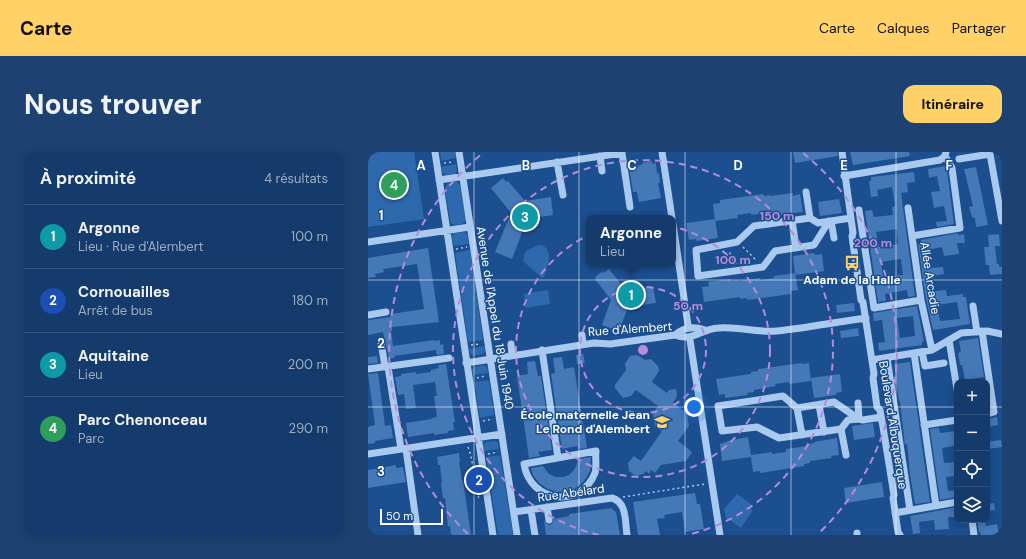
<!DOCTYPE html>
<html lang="fr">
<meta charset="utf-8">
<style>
body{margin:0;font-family:"DM Sans",sans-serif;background:#1d4271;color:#f1f3f6}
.controls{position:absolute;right:12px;bottom:12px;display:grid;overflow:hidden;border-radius:8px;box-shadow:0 2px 10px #0003}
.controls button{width:36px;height:36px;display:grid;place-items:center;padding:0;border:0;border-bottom:1px solid #33557e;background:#143b6b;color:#f1f3f6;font:20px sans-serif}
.scale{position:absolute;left:12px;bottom:10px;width:63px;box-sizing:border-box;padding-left:4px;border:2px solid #fff;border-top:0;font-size:11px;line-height:14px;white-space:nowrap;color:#fff;-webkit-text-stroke:3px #1b4f8f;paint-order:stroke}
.you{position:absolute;left:326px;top:255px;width:14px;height:14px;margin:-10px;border:3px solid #fff;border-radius:50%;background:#1a73e8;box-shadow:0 0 0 6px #1a73e833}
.badge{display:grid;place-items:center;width:26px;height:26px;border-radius:50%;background:#ffd166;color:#fff;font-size:13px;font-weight:700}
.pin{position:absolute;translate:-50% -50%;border:2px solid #fff;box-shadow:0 1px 4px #0006}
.popup{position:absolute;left:218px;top:63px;width:90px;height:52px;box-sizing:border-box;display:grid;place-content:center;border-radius:8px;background:#143b6b;filter:drop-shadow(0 1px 3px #0005);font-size:13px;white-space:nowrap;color:#9dadc1}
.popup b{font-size:15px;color:#f1f3f6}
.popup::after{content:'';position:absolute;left:50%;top:100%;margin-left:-8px;border:8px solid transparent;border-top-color:#143b6b}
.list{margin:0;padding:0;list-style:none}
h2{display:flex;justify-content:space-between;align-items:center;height:52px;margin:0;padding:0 16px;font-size:17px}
h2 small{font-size:13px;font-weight:400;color:#9dadc1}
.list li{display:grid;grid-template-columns:26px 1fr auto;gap:12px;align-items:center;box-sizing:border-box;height:64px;padding:0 16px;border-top:1px solid #33557e}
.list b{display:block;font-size:15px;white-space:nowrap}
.list p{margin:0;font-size:13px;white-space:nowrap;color:#9dadc1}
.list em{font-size:13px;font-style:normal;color:#9dadc1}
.icon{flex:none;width:22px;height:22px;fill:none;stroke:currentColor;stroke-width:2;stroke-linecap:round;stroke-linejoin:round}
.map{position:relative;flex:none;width:634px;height:383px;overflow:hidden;border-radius:12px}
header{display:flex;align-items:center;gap:24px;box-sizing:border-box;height:56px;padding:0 20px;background:#ffd166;color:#111}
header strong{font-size:19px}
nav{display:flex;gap:22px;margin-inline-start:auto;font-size:14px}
.intro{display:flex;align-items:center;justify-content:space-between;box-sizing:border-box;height:96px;padding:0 24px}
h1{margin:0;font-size:28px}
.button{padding:10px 18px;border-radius:12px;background:#ffd166;color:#111;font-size:14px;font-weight:700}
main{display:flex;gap:24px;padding:0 24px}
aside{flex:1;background:#143b6b;border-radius:12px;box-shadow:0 2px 10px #0003}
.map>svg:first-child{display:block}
</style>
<header>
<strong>Carte</strong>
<nav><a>Carte</a><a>Calques</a><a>Partager</a></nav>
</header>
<div class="intro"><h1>Nous trouver</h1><a class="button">Itinéraire</a></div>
<main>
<aside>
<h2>À proximité<small>4 résultats</small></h2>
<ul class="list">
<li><span class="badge" style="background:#0f9aa8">1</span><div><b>Argonne</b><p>Lieu · Rue d'Alembert</p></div><em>100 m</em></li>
<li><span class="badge" style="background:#1a4fb4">2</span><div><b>Cornouailles</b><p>Arrêt de bus</p></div><em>180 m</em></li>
<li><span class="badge" style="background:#0f9aa8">3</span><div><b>Aquitaine</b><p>Lieu</p></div><em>200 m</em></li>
<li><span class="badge" style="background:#2e9e5b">4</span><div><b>Parc Chenonceau</b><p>Parc</p></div><em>290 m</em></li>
</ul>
</aside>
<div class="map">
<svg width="634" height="383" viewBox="0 0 634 383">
<rect width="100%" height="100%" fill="#1b4f8f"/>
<!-- green -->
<path fill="#2e69ad" d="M0,0H46L56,67L0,75Z
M72,0H87L88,6L73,9Z
M88,12L89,19L87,22L78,23L74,20L73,15Z
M89,30L92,33L98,68L94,72L86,73L82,70L77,36L80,31Z
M96,80L99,82L101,92L86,94L84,85L86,81Z
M173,93C187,98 179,115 176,125L174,126L155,109L157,100L167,94Z
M102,98L115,188L100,190L87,101Z
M180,138L182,152L158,156L156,142Z
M116,194L117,199L115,202L105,204L102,201L101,197Z
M115,213L119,215L120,221L105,223L104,218L106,215Z
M121,228L126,263L112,266L106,230Z
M128,289L130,291L131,297L116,299L115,294L117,290Z
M132,303L145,383H130L118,305Z
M369,342L383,352L384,360L373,376L358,366L356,357Z"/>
<!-- building -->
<path fill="#4478b7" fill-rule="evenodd" d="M425,0H469L470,4L427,11Z
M482,0H541L542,4L485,13Z
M284,9V12L288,11L289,22L291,21L292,31H290L293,46L271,50L269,40H265L261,15L274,13V11Z
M577,14V17L579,18L586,72L569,75L568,70L579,69L576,54L566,56L563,40L572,39L569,24L561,26L560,17Z
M608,15L620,73L608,75L607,66L604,65L601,55L605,54L596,17Z
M546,20L547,30L539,31L540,40L533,41L547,144L540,145L539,138L517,142L518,149L510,150L497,59L504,58L506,65L525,63L524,55L527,54L524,35L509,38L510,44L503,45L501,29H503V25ZM529,77L530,92L511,95L508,80ZM533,107L535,123L515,125L513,110Z
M135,26L138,30L140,29L157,49L183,45L185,63L159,67L144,107L127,100L143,61L123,36Z
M425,41V44L432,42L435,60L413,63V61L405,62V60L383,63V61L369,63L370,66L347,69L345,52L352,51V48L395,42L396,44L403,43V44Z
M471,47L474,61L452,64L450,50Z
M347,67L350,86L328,89V87L321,88L318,71Z
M590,81V83L596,82L597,91H589L591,102L576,104L574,95L559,98L562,116L575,115L576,122L565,124L567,139L578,138L579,144L595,142V145H598L602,172L565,178L558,147L550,92L553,91V88ZM589,150L592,167L572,169L569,153Z
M631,82L632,94H627L629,112H631V115H634V122L622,123L621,113H618L616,95H621L620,83Z
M60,96L71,170L24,175V179H23L25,194L66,188V189L72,188V193L75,192L76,202L69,203L68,198L26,204L27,206H21L15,180L0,183V168L22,165L23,162L56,157L49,112L15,117L16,120L7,122L8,125L0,126V106Z
M446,101L447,103L454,102L456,119L427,123L425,104Z
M241,117L257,137L285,135L288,151L260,155L251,179L234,173L243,148L227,127H228L227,125L235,119V121Z
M427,121L430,138L423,139V142L379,148V146L372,147V145L336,150L334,135L341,134L340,130L362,127L363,129L370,128V129L392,126V128L406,126V124Z
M486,151L487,159L469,161L468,153Z
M549,154L556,189L554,190V193L511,199L510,191L517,190L514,168L506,169L505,161ZM545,164L547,184L532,186L529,166Z
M490,176L491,184L473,186L472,179Z
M610,186L616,225L597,228L594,213H592L590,201L593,200L591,189Z
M215,202L217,211L209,212L208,203Z
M269,203L277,208L283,207L290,214L291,219L284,230L299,241L301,238L308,237L309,244L305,251L319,261L321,274L310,289L324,300L318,309L293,313L287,321L283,318L281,322L278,319L275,322L268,324L261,319L260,311L266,304L273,309L294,279L287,275L285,261L290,254L268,238L263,244L255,246L247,236V233L258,218L257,212L262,204Z
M9,204L10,211L0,212V205Z
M194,205L196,217L206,215L219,296L210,297L209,294L194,297L183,222L187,221L185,206Z
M167,209L170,224H173L184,298L170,300L172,304L161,306L149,224L160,222L159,210Z
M542,210L562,350L547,352L542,323L539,292L537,293L536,285L532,249H531L526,212Z
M433,211L434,212L441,211L443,229L421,232V230L407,232L408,234L386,238V240L379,241L380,243L357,246V242L351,243L348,227L383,222V220L390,219V217Z
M78,212L87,270H85L86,278L80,279V281L66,283V281L40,285L38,271L64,267L63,266L69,265L66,244H69L67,230L45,233L48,256L38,257L36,242L30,243L27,225L33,224V222L48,220V222L63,220V218L71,216L70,213Z
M10,221L17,274L23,273L25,286L7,289V291L0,292V275L7,273L0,222Z
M472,222L474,240L468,241V243L446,246L443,226Z
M629,265L630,273L619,275V267Z
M505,271L507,285L486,288L484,274Z
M571,276L572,281L589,279V293L574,296L576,311L589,310V322H586L587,324L578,325L580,339L589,338V345L572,348L562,277Z
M380,285L383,303L404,300V302L418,300V297L440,294V292L447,291L446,290L469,286L471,303L463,304L464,306L442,309V311L436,312V314L392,321V319L385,320L383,305L354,309L352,292L359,290V289Z
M633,288L634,295L619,297V290Z
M91,301L92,310H91L94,329L95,328L103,383H84L83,382L82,374L80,375L77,346H75L73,331H74L72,313H70L69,305Z
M223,305L222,319L216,329L208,336L199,339L189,340L180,337L171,331L165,323L163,316L175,314L181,322L188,325H195L201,323L206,318L209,312L210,307Z
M28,313V316L35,315L38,330L0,336V318Z
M514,330L516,345L478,351L476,336Z
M327,341L329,352H332L336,377L317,380L314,360L296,363L297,366L289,367L292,383H270L265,350Z
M626,351L627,358L619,359V352Z
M589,355V365H580L581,377L567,378L566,368L551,370L552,381L545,382L542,364Z
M243,356L248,360L252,383H178L176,368L179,372L182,373L185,370L186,367L201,364V362Z
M609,368H617L618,374L629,372L631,383H613L612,380H611Z"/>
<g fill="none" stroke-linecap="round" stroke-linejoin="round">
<!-- path -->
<path stroke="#a9c9ee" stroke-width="1.5" stroke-dasharray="2 3" stroke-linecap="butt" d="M76,11L86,10
M375,95L388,108
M88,97L99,95
M359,112L363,98
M103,193L113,192
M109,226L117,224
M115,269L125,267
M100,295C107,312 104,330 111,346
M120,302L130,300
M255,345L337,332"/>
<!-- minor -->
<path stroke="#a9c9ee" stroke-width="7" d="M67,0L125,383
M91,0L149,383
M294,0L304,66
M474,0L485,81L484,84L493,148L495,150L506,222L505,226L509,255L512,258L515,275L526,343L525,346L530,380L532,383
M232,4L234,19
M591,7L622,2L634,69
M189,10L195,43
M476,24L572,8L577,4L578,0
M71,28L254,1L262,55
M438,40L442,66
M540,56L553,148L564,198
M491,58L506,156L553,148
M424,68L428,96
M461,69L446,93L407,99L395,115L330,124L328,98L369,90L386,74L442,66L450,71L463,69L483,66
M463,69L466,86
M305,72L320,173
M544,84L592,76L584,16L577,4
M0,90L102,75
M605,154L609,180
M0,163L18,160
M614,179L626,260L619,262
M214,183L215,192
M307,183C316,175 326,174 337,178
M322,188L352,383
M581,188L589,237
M13,190L17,215
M143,192L144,203
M174,198L190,306
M554,200L557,214L576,211
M546,201L568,354
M519,206L542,358
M504,208L564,198L593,181L619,179L634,182
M98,211L226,191L242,192L307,183C325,190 333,177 350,176C370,174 389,181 409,179C439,176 468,170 498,166
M20,215L33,297
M0,217L81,206
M415,244L429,256L466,250L491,267L480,268L473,277L411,286L389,275L354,279L350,254Z
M490,251L491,267L495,268L513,265
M451,253L456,280
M429,256L434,283
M556,273L589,268
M473,277L478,303
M38,297L50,383
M228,299C227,306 229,315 227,321C213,357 162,351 156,312Z
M0,302L134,282
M179,355L181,368
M163,358L167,383
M146,360L244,346C259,350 257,370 259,383
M527,361L589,350
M604,368L606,383
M489,381V383"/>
</g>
<!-- grid -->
<path fill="none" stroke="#fff" stroke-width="1" stroke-opacity="0.55" d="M106,0V383M211,0V383M317,0V383M423,0V383M528,0V383M0,128H634M0,255H589M619,255H634"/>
<!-- distance rings -->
<g fill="none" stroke="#b68bdc" stroke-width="2" stroke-dasharray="7 5">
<circle cx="275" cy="198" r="63"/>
<circle cx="275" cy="198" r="127"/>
<path d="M231 383A190 190 0 1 1 319 383"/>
<path d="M100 382A254 254 0 0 1 115 1M435 1A254 254 0 0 1 450 382"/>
</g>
<!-- icons -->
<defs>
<symbol id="bus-bare" viewBox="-9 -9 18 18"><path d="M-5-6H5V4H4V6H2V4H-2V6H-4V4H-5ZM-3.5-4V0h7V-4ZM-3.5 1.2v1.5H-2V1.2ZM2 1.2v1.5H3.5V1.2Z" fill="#ffd166" stroke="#1b4f8f" stroke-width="2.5" paint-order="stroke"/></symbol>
<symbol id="school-bare" viewBox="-9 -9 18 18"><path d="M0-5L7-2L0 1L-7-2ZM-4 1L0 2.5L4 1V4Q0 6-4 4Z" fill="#ffd166" stroke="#1b4f8f" stroke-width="2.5" paint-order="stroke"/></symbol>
</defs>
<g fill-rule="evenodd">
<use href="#bus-bare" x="473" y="100" width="22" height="22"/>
<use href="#school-bare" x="283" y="259" width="22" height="22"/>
</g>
<g text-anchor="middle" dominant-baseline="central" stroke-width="3" stroke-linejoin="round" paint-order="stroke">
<!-- street labels -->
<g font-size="12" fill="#fff" stroke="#1b4f8f">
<text transform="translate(562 126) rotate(81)">Allée Arcadie</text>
<text transform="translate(127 166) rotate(81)">Avenue de l'Appel du 18 Juin 1940</text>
<text transform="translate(262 177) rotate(-4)">Rue d'Alembert</text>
<text transform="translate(525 273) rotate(81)">Boulevard Albuquerque</text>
<text transform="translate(203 341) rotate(-8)">Rue Abélard</text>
</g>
<!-- poi labels -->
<g font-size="12" font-weight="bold" fill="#fff" stroke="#1b4f8f">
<text x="484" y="128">Adam de la Halle</text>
<text x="282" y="263" text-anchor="end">École maternelle Jean<tspan x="282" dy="14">Le Rond d'Alembert</tspan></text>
</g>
</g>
<g font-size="13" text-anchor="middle" font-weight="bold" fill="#fff" stroke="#1b4f8f" stroke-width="3" stroke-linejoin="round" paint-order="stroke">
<text x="53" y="18">A</text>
<text x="158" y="18">B</text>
<text x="264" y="18">C</text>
<text x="370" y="18">D</text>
<text x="476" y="18">E</text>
<text x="581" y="18">F</text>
<text x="13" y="68">1</text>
<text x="13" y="196">2</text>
<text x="13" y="324">3</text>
</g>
<circle cx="275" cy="198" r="6" fill="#b68bdc" stroke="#1b4f8f" stroke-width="2"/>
<g font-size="12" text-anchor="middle" font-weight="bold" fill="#b68bdc" stroke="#1b4f8f" stroke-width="3" stroke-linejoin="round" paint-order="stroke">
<text x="409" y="68">150 m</text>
<text x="505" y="95">200 m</text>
<text x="365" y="112">100 m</text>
<text x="320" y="158">50 m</text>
</g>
</svg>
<div class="controls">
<button>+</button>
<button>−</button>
<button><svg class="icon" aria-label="locate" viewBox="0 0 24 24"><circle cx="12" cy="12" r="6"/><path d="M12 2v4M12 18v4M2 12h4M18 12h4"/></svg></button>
<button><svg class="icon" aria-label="layers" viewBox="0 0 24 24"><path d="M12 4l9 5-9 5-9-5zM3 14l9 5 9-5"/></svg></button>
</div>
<div class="scale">50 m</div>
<div class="you"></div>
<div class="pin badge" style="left:263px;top:143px;background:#0f9aa8">1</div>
<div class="popup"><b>Argonne</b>Lieu</div>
<div class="pin badge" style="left:111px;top:328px;background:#1a4fb4">2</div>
<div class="pin badge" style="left:157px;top:65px;background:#0f9aa8">3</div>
<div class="pin badge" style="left:26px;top:33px;background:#2e9e5b">4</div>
</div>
</main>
